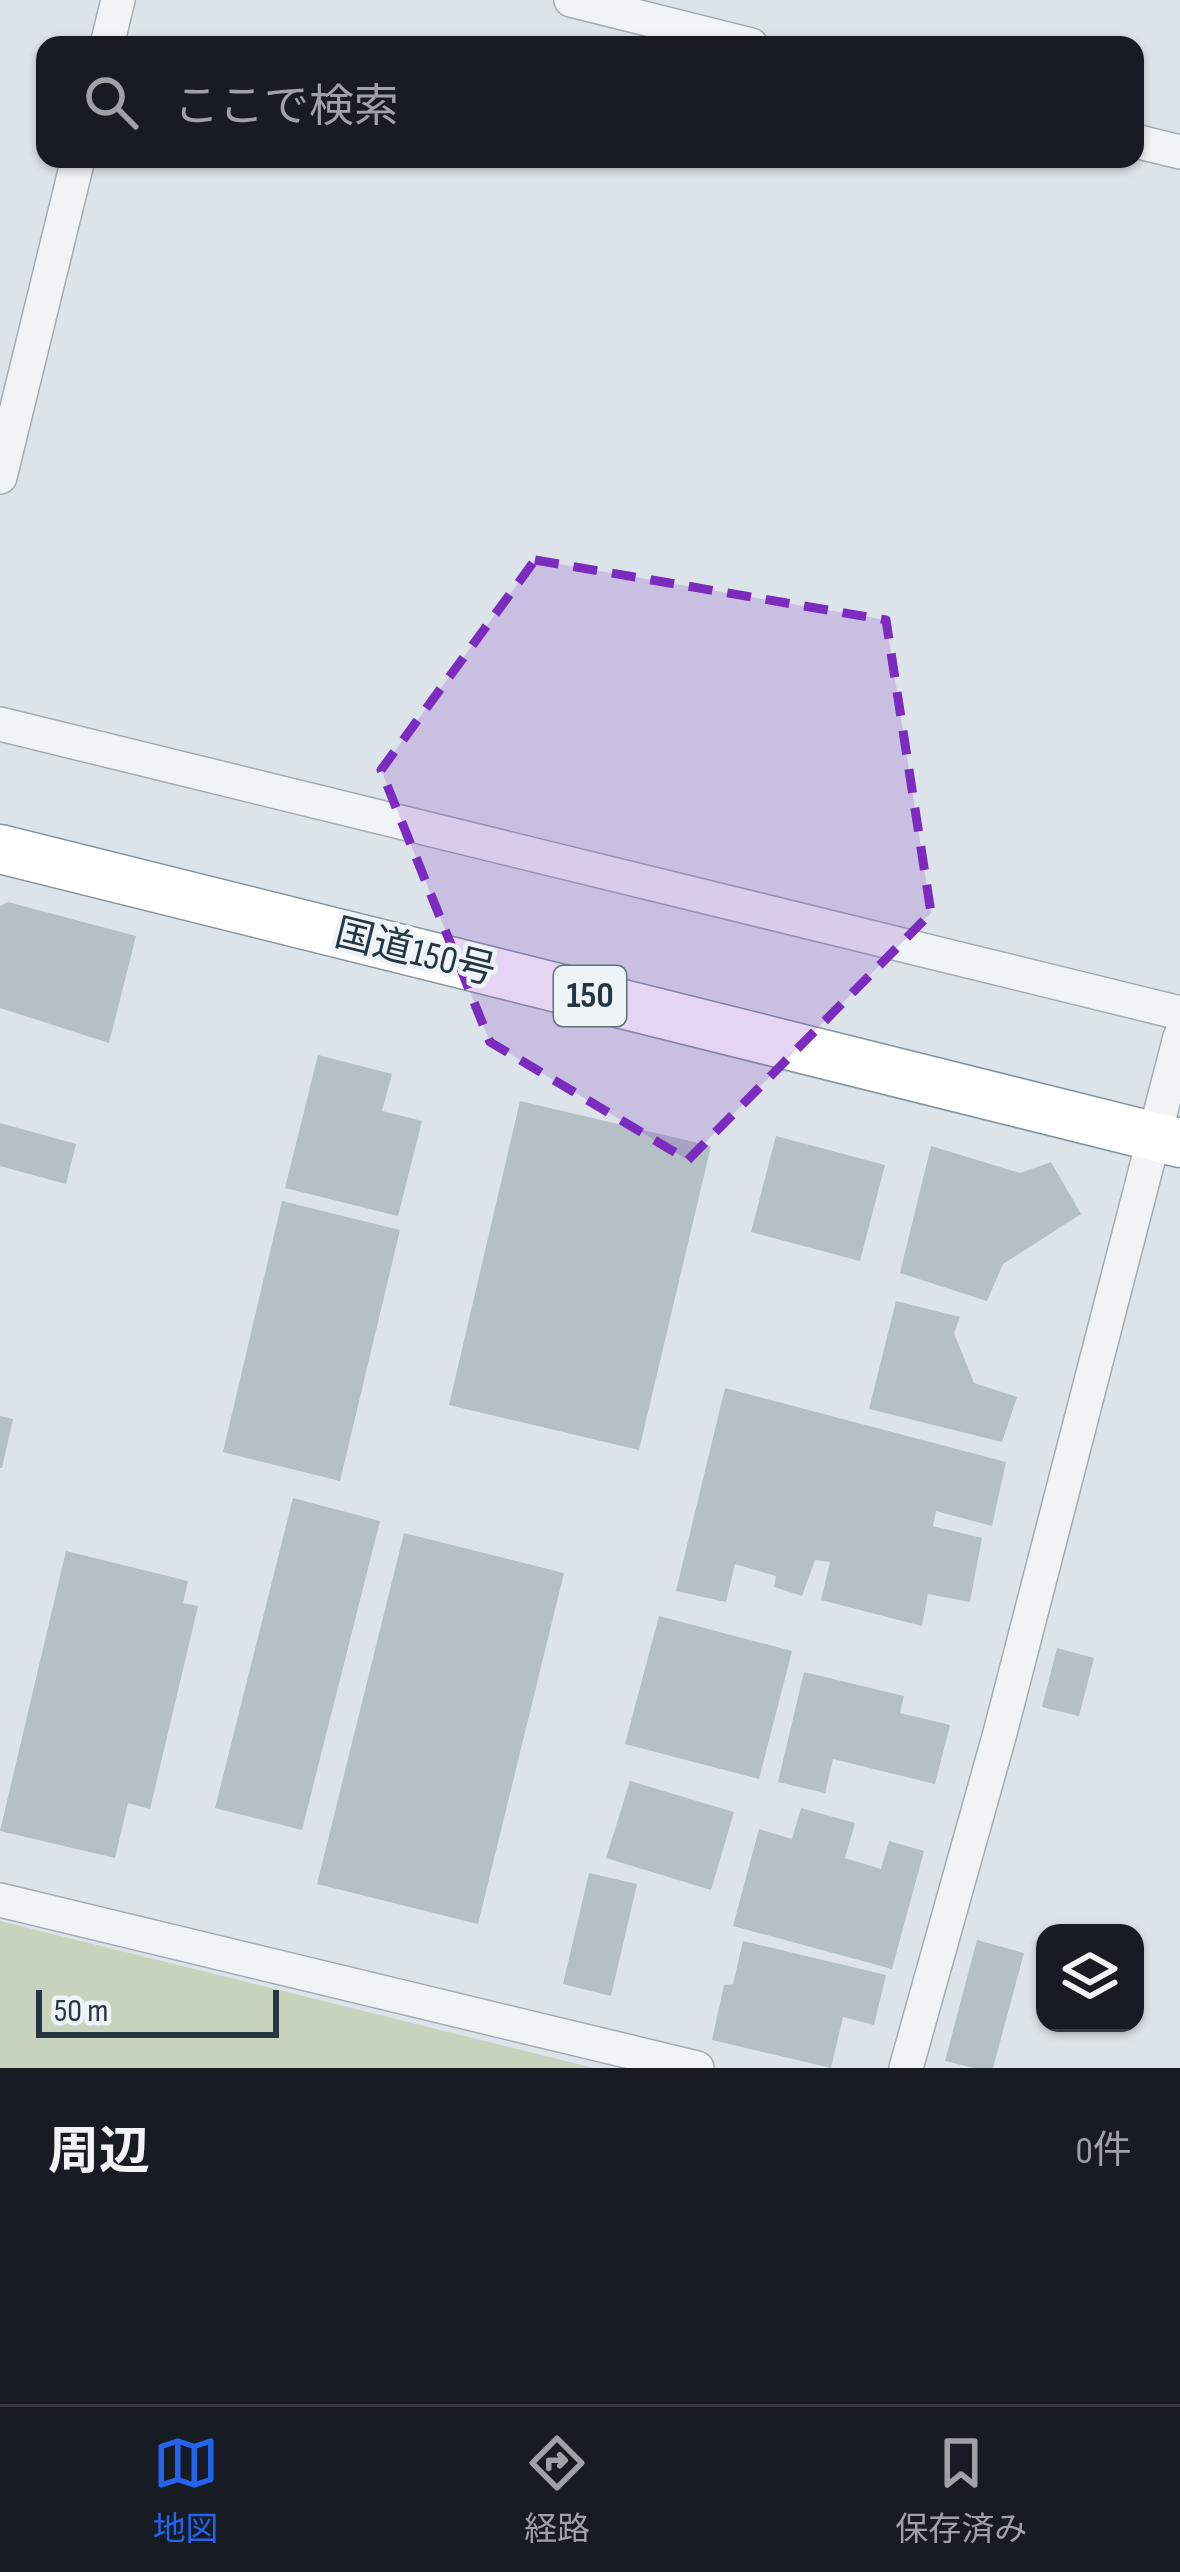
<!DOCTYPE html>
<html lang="ja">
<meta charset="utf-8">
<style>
body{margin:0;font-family:"Sofia Sans Condensed","Noto Sans JP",sans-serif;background:#242831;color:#f1f3f6}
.controls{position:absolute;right:36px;bottom:36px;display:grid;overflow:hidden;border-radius:24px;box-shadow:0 3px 9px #0004}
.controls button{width:108px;height:108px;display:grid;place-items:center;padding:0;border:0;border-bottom:3px solid #363941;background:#171b24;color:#f1f3f6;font:60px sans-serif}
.scale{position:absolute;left:36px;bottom:30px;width:243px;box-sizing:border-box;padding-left:12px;border:6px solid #253641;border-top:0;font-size:33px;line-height:42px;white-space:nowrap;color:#253641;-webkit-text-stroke:9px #edf3f6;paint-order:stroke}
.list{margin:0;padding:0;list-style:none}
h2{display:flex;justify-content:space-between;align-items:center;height:156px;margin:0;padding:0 48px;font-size:51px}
h2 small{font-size:39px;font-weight:400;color:#9ea1a6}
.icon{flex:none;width:66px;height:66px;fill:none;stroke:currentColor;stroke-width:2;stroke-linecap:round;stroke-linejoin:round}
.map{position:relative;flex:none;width:1180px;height:2068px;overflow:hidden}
.search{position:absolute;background:#171b24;box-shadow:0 3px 9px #0004;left:36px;right:36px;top:36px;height:132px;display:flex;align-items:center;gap:30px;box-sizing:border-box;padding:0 42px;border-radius:24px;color:#9ea1a6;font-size:45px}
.sheet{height:336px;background:#171b24}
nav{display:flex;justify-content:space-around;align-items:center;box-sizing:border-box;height:168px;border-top:3px solid #363941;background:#171b24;font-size:33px;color:#9ea1a6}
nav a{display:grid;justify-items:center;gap:6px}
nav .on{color:#2563eb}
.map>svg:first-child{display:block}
</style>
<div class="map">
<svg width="1180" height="2068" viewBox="0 0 1180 2068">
<rect width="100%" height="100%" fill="#dde4e9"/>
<!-- green -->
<path fill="#c8d3bd" d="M0,1921L594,2068H0Z"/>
<!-- building -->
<path fill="#b4bfc6" d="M8,902L136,936L109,1043L0,1008V906Z
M318,1055L392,1074L382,1111L422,1121L398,1216L285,1188Z
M520,1101L711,1146L639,1450L449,1405Z
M0,1123L76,1144L66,1184L0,1166Z
M776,1136L885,1165L860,1261L751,1232Z
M931,1146L1020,1173L1051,1162L1081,1214L1003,1264L987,1301L900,1273Z
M282,1201L400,1230L340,1481L223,1452Z
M896,1301L960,1317L954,1333L974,1383L1017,1397L1002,1442L869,1409Z
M725,1388L1006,1462L992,1526L936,1511L933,1526L982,1538L970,1602L928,1594L922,1626L821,1600L830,1562L815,1560L802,1596L774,1587L776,1576L735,1564L726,1602L676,1591Z
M0,1416L13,1419L2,1468H0Z
M293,1498L380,1521L302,1830L215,1808Z
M404,1533L564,1573L478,1924L317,1884Z
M66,1551L188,1581L183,1603L198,1606L150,1809L128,1803L115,1858L0,1831Z
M659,1616L792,1651L759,1779L625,1744Z
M1057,1648L1094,1658L1079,1716L1042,1707Z
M804,1672L904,1696L900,1713L950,1725L935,1784L833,1759L825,1793L778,1782Z
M630,1781L734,1812L711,1890L606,1858Z
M801,1808L855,1823L845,1858L881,1869L889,1841L924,1851L892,1969L733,1926L759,1829L792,1839Z
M589,1873L637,1884L611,1996L563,1984Z
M977,1940L1024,1953L993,2068H974L945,2061Z
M743,1941L886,1975L874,2025L843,2017L831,2068L712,2040L724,1985L733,1984Z"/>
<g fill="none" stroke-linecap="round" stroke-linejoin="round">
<defs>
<path id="minor" d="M571,0L751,45
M107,45L118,0
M1135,141L1180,152
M0,477L78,159
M0,724L1180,1013
M0,1900L697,2068
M906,2068L1000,1733L1180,1037"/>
<path id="highway" d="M0,849L1180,1143"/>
</defs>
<!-- minor casing -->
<use href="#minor" stroke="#a2acb3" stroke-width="36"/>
<!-- highway casing -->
<use href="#highway" stroke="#8396a1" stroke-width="51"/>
<!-- minor -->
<use href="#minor" stroke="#f0f4f7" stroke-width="33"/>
<!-- highway -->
<use href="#highway" stroke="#fff" stroke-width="48"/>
</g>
<!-- marked area -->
<path fill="#7b2cbf" fill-opacity="0.2" stroke="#7b2cbf" stroke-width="9" stroke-dasharray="24 15" stroke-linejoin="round" d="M535,560L886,620L931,913L688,1160L490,1042L381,770Z"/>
<g text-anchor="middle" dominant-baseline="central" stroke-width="9" stroke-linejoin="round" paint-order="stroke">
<!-- shield labels -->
<rect fill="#edf3f6" stroke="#616f77" stroke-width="3" x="554" y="966" width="72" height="60" rx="9"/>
<g font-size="36" font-weight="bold" fill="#253641">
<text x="590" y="996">150</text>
</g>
<!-- street labels -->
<g font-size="39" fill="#253641" stroke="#edf3f6">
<text transform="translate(415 953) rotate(14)">国道150号</text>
</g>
</g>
</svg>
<div class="controls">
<button><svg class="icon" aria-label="layers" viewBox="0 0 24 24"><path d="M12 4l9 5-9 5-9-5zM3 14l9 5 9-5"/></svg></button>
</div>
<div class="scale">50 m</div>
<div class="search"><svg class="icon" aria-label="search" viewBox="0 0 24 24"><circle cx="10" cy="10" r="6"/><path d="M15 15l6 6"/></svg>ここで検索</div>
</div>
<section class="sheet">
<h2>周辺<small>0件</small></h2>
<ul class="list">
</ul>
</section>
<nav>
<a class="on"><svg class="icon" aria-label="map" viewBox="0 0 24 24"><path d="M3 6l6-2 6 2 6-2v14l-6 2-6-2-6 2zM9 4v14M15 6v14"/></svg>地図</a>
<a><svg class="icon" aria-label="directions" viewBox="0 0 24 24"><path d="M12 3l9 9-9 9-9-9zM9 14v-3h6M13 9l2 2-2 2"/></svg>経路</a>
<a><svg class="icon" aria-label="saved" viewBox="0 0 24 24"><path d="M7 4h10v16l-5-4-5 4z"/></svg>保存済み</a>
</nav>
